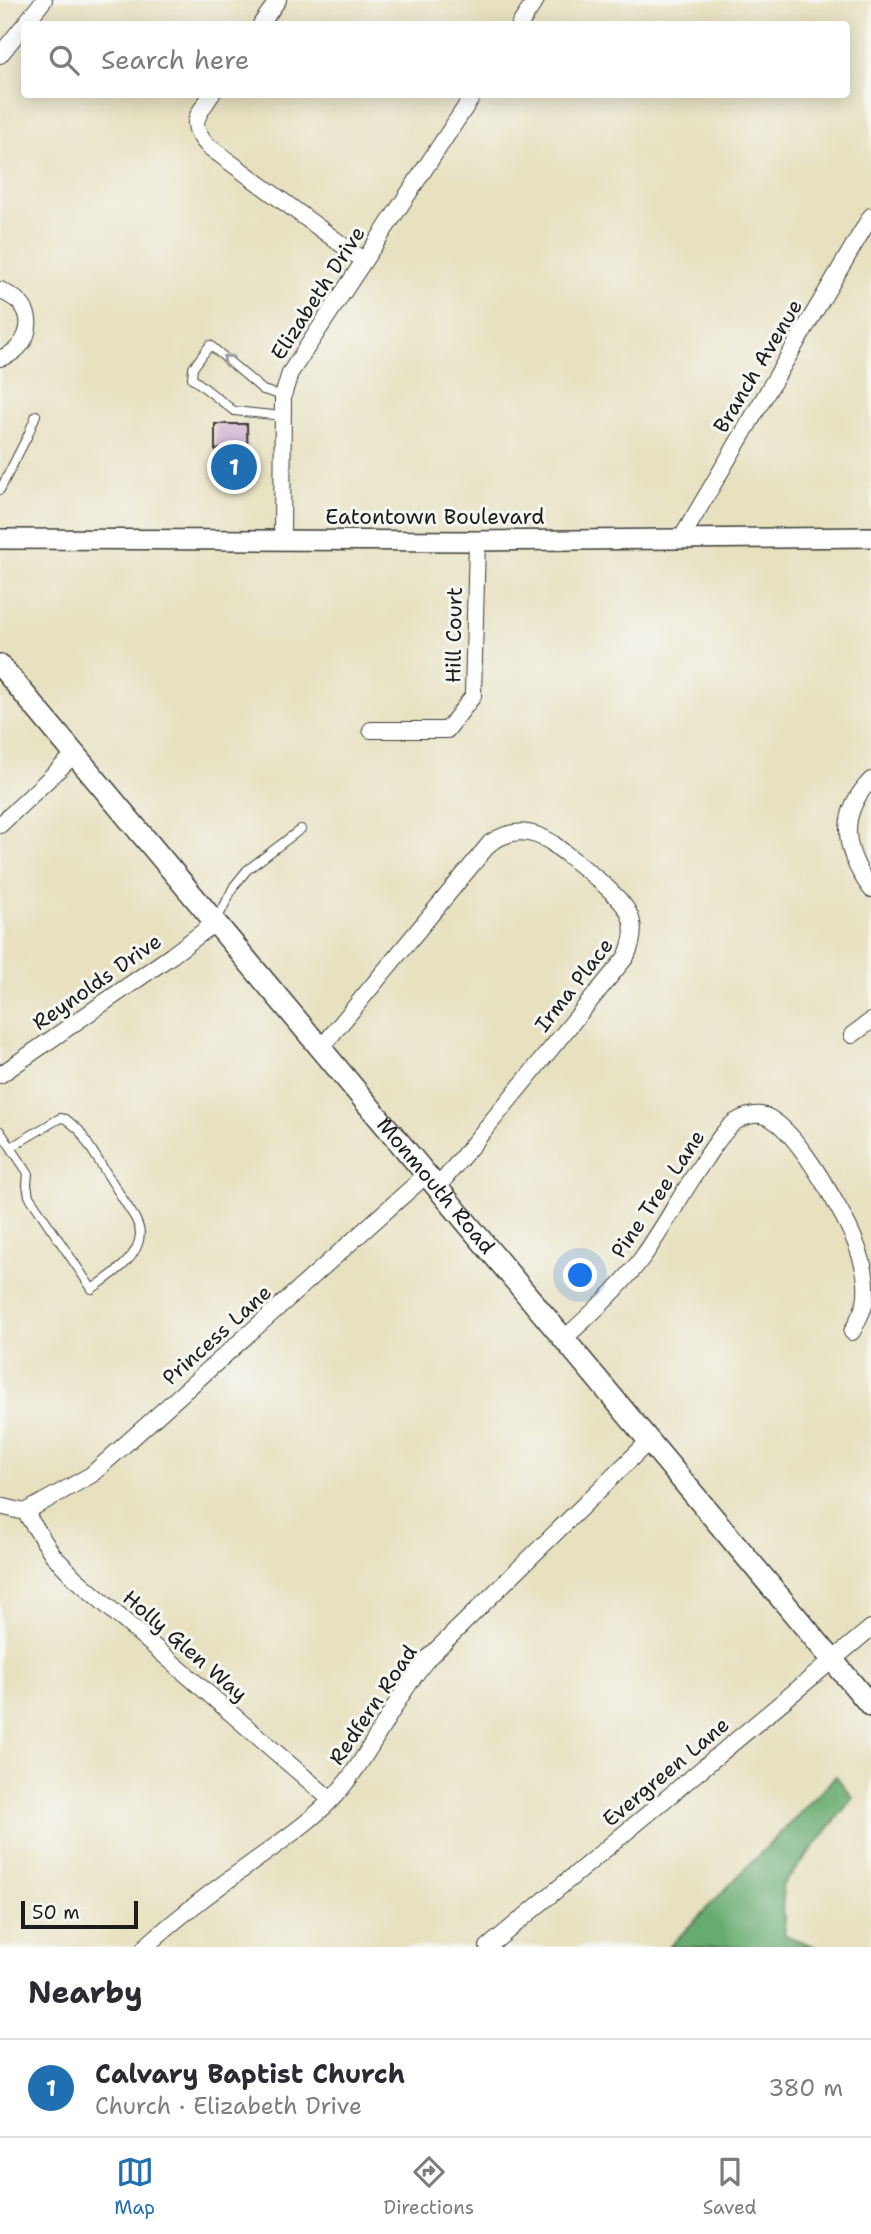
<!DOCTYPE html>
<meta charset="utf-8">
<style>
body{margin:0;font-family:"Shantell Sans",sans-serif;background:#f2f2f3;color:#2b2b33}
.scale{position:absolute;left:21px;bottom:18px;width:117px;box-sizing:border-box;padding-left:7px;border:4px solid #1c1c1c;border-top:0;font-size:19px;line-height:24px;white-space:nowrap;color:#1c1c1c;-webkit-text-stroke:5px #f6f6f2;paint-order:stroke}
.you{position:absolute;left:581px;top:1276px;width:24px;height:24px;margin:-18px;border:5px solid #fff;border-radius:50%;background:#1a73e8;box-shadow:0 0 0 10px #1a73e833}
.badge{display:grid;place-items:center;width:46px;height:46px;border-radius:50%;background:#1f6fb2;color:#fff;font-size:23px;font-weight:700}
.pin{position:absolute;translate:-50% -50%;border:4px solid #fff;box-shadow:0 2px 7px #0006}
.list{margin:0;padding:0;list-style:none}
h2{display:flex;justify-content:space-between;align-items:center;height:91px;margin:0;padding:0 28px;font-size:30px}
h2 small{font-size:23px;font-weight:400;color:#7c7c81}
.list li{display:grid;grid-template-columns:46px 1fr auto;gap:21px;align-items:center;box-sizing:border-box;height:98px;padding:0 28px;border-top:2px solid #e1e1e2}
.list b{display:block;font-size:26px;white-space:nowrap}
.list p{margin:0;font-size:23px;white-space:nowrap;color:#7c7c81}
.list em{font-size:23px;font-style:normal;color:#7c7c81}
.icon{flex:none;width:38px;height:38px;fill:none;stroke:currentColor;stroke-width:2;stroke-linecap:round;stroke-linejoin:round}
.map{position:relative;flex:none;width:871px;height:1947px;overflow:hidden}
.search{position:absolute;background:#fff;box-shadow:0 4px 18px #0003;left:21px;right:21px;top:21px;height:77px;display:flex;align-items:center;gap:18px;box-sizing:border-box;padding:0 24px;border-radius:7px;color:#7c7c81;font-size:26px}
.sheet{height:189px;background:#fff}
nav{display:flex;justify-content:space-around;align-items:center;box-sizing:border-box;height:98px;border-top:2px solid #e1e1e2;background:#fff;font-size:19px;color:#7c7c81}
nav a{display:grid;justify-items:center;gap:4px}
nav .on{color:#1f6fb2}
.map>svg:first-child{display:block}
</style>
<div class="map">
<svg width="871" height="1947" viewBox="0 0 871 1947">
<rect width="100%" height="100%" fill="#f6f6f2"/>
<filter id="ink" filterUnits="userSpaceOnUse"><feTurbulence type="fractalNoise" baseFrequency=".0143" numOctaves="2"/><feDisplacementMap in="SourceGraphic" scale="14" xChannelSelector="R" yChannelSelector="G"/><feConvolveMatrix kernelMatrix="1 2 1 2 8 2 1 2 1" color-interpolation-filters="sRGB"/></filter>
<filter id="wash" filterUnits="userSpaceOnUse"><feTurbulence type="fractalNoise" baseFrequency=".00686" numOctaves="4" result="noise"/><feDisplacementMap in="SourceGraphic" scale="28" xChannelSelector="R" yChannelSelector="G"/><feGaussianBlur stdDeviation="1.57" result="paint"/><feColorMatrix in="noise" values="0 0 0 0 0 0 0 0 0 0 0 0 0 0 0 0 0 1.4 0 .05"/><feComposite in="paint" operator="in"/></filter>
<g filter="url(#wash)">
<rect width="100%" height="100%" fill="#e7e1c0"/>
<!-- forest -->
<path fill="#67ab6f" stroke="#426446" stroke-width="2" d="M836,1776L853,1798L782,1886L785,1935L816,1947H669Z"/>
<g id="blocks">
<!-- building -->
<path fill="#caaccf" d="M215,424H247L248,484H220L221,449L215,450Z"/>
</g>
</g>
<g filter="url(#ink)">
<use href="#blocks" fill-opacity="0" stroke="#3a3a35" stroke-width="2"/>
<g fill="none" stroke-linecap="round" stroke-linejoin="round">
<defs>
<path id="service" d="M283,416L234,411L192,378L193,368L210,345L263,390L283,396
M0,490L28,435L36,415
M216,922L234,886L247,870L301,829
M0,1131L28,1173L27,1185L29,1196L92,1289C110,1276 139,1259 140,1234C140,1230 137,1222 135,1218L79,1130L66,1119L60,1118L11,1147"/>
<path id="minor" d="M261,24L278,0
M520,24L536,0
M0,55L44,0
M212,94C197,116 187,124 208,146L364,261
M0,290C6,293 14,297 19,302C39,321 24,353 0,358
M682,537L871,216
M282,540L283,396L290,373L474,94
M371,730H447L473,696L477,541
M871,780C837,815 844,852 871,889
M0,825L75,754
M852,1035L871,1021
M321,1048L490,843C511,829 529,829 551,842C570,858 622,894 630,916C636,930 632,944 626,957L437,1188
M0,1075L171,956L216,922
M565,1338C592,1313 620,1288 642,1258C665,1226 683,1191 705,1159C714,1146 723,1131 735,1122C742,1117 753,1114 761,1115C788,1119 825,1184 838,1207C853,1233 871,1272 865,1303C862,1313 857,1322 852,1332
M0,1506L25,1512
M25,1512L91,1475L426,1175
M25,1512L53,1555L75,1578L331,1800
M145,1947C183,1912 225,1882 267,1852C290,1835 314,1818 333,1798C372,1755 392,1701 429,1657L650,1440
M488,1947L871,1628"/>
<path id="tertiary" d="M0,539L477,541L871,537"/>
<g id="secondary">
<path id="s1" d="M0,665L871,1706"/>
</g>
</defs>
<!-- service casing -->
<use href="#service" stroke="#3a3a35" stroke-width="10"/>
<!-- minor casing -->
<use href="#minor" stroke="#3a3a35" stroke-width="18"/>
<!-- tertiary casing -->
<use href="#tertiary" stroke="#3a3a35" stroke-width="22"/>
<!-- secondary casing -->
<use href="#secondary" stroke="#3a3a35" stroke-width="24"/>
<!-- service -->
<use href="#service" stroke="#fff" stroke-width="8"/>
<!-- minor -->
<use href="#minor" stroke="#fff" stroke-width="16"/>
<!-- tertiary -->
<use href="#tertiary" stroke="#fff" stroke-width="19"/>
<!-- secondary -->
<use href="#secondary" stroke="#fff" stroke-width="21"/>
</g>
<!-- one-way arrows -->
<defs><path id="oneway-chevron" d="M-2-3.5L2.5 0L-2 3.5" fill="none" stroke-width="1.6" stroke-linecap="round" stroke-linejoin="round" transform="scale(1.75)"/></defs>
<use stroke="#999" href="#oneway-chevron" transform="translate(227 359) rotate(-140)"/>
</g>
<g text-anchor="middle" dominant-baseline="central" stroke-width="6" stroke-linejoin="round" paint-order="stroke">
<!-- street labels -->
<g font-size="21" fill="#1c1c1c" stroke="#f6f6f2">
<text transform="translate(318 293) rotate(-57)">Elizabeth Drive</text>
<text transform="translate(758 366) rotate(-59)">Branch Avenue</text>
<text x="435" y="517">Eatontown Boulevard</text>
<text transform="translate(454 635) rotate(-89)">Hill Court</text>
<text transform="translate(97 982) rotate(-35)">Reynolds Drive</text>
<text transform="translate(574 985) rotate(-52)">Irma Place</text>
<text stroke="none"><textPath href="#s1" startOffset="679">Monmouth Road</textPath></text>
<text transform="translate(658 1194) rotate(-56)">Pine Tree Lane</text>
<text transform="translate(217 1335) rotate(-42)">Princess Lane</text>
<text transform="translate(185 1646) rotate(41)">Holly Glen Way</text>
<text transform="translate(373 1705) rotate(-56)">Redfern Road</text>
<text transform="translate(666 1772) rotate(-40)">Evergreen Lane</text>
</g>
</g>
</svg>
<div class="scale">50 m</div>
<div class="you"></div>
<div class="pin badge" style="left:234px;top:467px">1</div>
<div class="search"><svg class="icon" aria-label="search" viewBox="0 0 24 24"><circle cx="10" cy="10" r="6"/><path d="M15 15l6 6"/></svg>Search here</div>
</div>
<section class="sheet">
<h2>Nearby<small></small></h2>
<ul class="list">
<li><span class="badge">1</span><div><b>Calvary Baptist Church</b><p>Church · Elizabeth Drive</p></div><em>380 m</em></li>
</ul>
</section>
<nav>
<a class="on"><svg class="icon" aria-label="map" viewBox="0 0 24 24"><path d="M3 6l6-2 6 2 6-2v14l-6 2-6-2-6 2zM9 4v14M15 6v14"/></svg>Map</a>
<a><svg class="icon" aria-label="directions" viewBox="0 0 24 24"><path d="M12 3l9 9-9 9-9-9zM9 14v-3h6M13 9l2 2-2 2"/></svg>Directions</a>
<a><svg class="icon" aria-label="saved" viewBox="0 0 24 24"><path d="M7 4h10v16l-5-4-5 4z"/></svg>Saved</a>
</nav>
